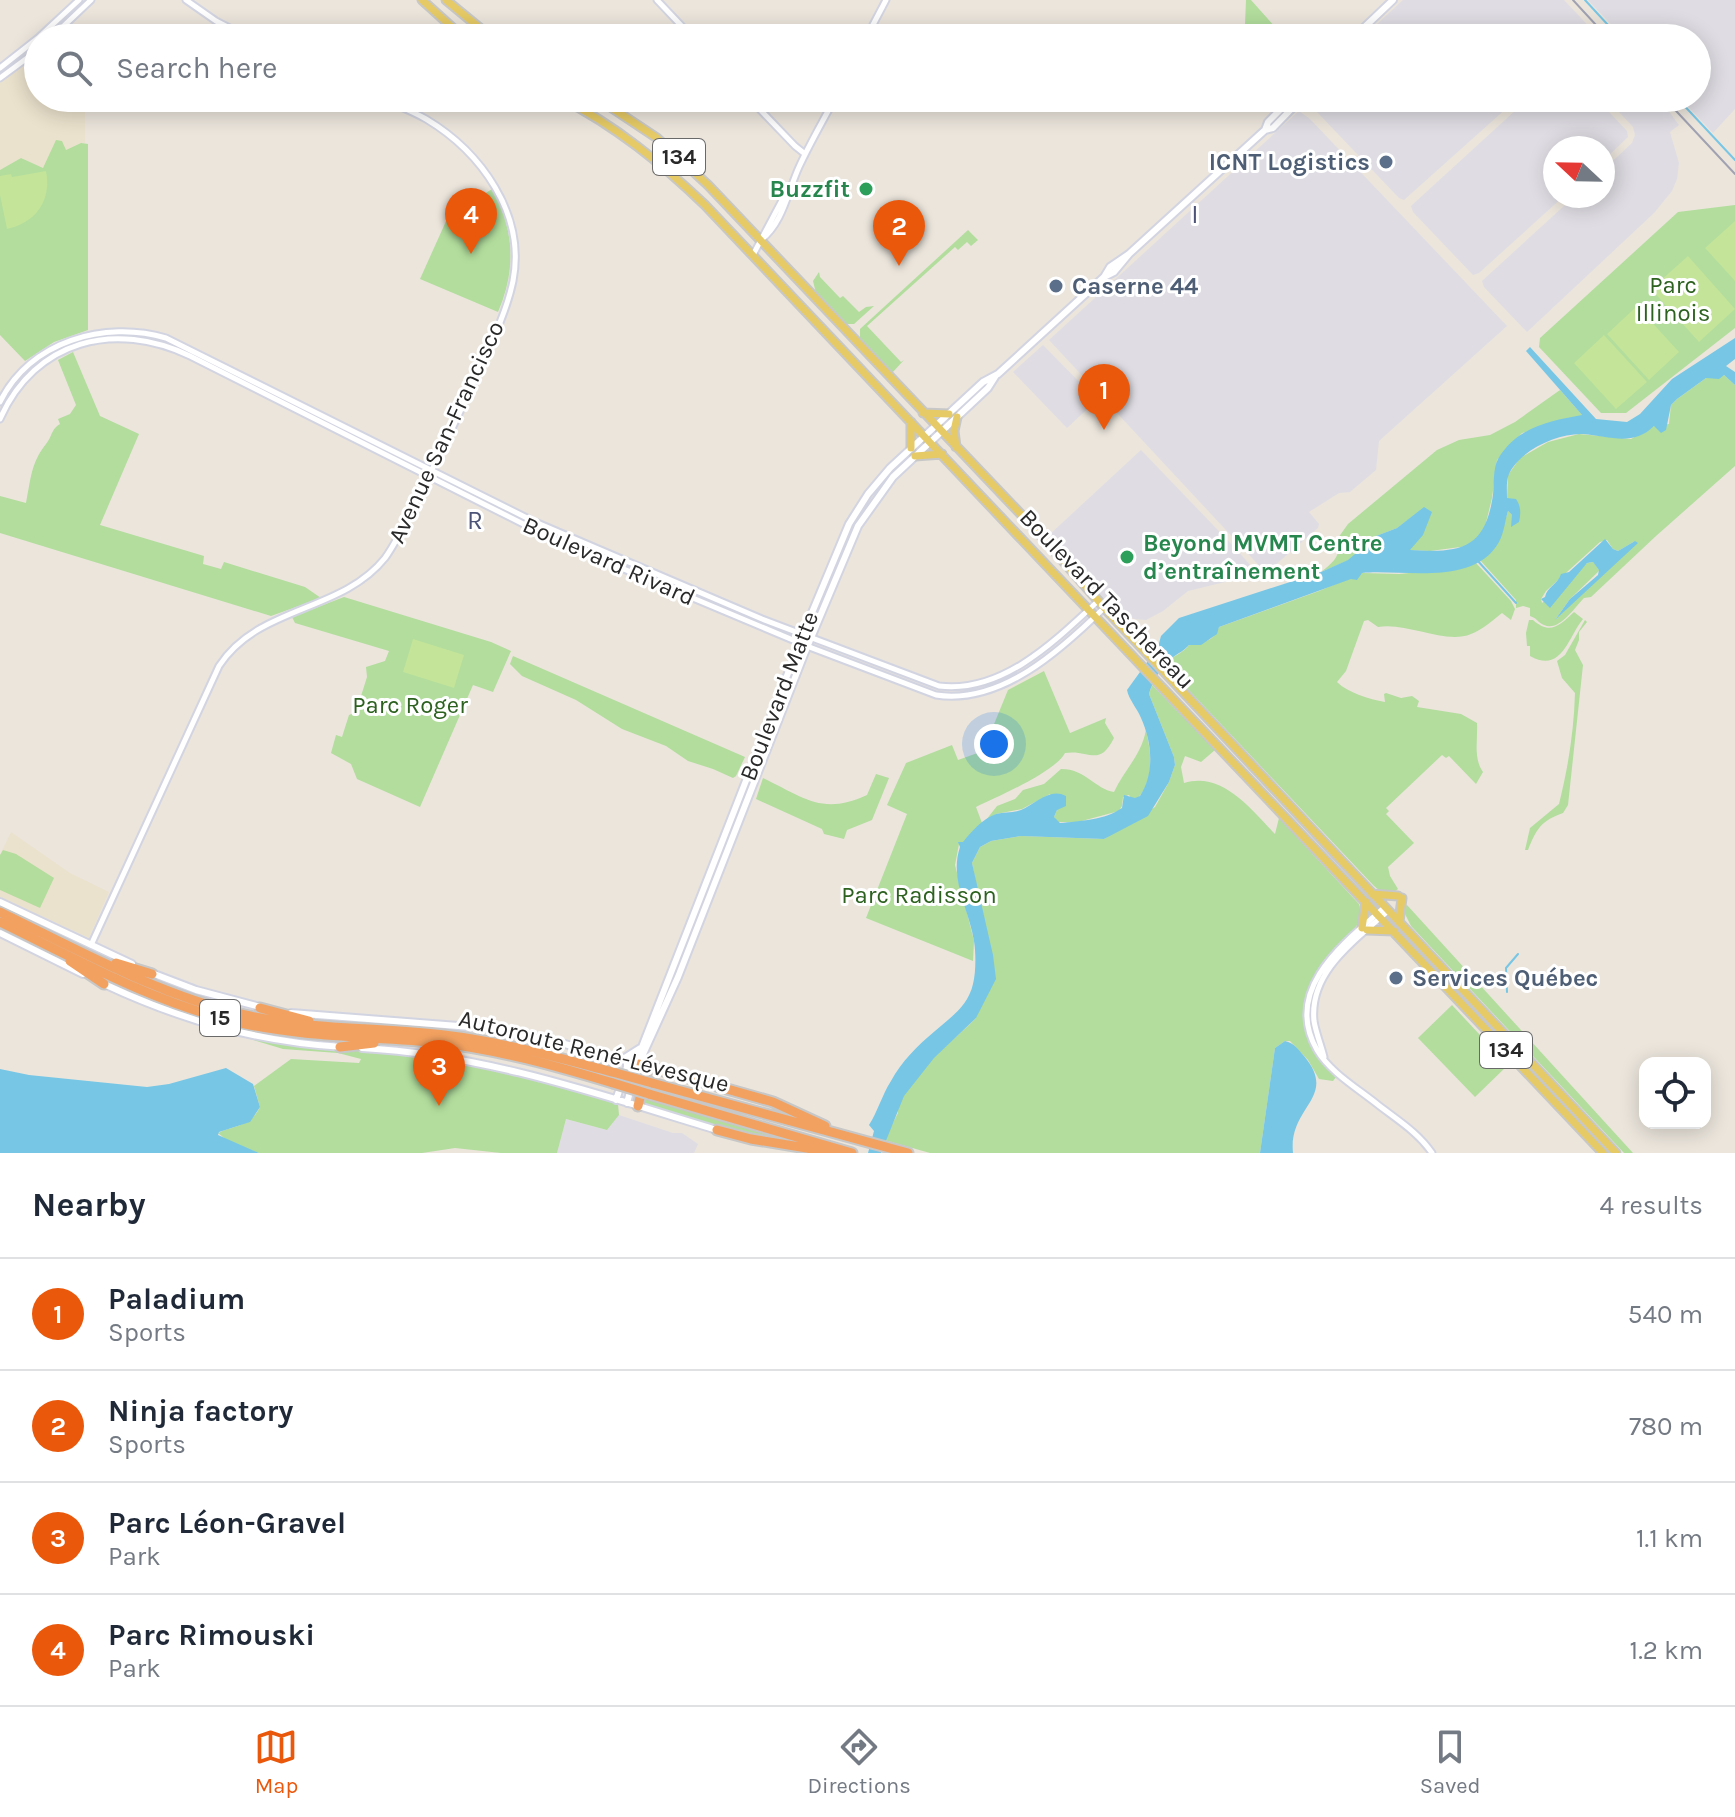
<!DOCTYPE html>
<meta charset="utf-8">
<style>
body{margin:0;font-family:Karla,sans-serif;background:#f2f2f3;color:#1f2937}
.controls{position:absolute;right:24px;bottom:24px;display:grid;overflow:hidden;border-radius:16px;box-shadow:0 4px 20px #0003}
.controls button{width:72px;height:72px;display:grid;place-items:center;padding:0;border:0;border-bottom:2px solid #e0e1e3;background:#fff;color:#1f2937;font:40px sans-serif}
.compass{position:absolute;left:1543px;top:136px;width:72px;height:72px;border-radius:50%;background:#fff;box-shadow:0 4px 20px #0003;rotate:292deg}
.you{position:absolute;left:994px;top:744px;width:28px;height:28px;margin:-20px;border:6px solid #fff;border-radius:50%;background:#1a73e8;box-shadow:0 0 0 12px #1a73e833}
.badge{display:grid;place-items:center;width:52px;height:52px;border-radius:50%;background:#ea580c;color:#fff;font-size:26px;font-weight:700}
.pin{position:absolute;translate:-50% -66px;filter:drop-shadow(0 2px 4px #0008)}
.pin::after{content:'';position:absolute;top:42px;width:28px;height:24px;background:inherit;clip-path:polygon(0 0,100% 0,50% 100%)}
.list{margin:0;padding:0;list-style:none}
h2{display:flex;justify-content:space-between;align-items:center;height:104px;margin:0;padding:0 32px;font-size:34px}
h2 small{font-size:26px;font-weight:400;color:#747a83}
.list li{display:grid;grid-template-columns:52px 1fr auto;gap:24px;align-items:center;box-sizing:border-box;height:112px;padding:0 32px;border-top:2px solid #e0e1e3}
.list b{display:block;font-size:30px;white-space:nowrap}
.list p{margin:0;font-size:26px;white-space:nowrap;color:#747a83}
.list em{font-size:26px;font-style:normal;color:#747a83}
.icon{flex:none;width:44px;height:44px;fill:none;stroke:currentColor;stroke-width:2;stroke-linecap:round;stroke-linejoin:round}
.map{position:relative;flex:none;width:1735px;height:1153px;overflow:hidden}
.search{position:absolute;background:#fff;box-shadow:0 4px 20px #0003;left:24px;right:24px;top:24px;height:88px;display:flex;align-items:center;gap:20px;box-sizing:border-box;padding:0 28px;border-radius:44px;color:#747a83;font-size:30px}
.sheet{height:552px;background:#fff}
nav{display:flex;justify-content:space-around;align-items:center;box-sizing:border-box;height:112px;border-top:2px solid #e0e1e3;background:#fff;font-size:22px;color:#747a83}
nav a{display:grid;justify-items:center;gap:4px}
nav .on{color:#ea580c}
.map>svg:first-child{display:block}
</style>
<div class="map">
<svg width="1735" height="1153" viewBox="0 0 1735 1153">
<rect width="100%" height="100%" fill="#ebe5dc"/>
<!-- industrial -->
<path fill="#dfdde3" d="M1403,0H1564L1600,38H1362Z
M1588,0H1735V109L1713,133L1680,98H1697V38H1624Z
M1310,98H1518L1404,200L1399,198L1318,113L1310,103Z
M1529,98H1596L1627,131L1628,137L1603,161V148H1555V196H1564L1479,273L1473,275L1413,212L1411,206Z
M1606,98H1658L1662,102L1679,125L1670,132L1679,163L1677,179L1672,191L1654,213L1527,332L1484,287L1482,281L1575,196H1603V170L1632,143L1635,135L1633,127Z
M1299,111L1310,119L1507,326L1379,441L1376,470L1350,492L1339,493L1309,512L1319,524L1318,528L1266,573L1049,340Z
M1043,345L1097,400L1067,428L1013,372Z
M1141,450L1237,550L1258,574L1188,591L1163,611L1146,620L1134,619L1112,604L1109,605L1048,536Z
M619,1115L673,1133H682L698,1144L694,1153H557L566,1119L607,1130Z"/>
<!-- education -->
<path fill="#ebe2cd" d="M38,55V98H85V143H81L66,150L43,168L21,158L0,170V82Z
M11,832L70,873L109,892L89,938L0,897V855Z"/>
<!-- green -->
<path fill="#b2dd9d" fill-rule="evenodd" d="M1246,0H1251L1285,38H1242L1251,30L1245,24Z
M56,140L62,141L66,150L81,143L88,144V330L54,342L25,361L0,335V170L21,158L43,168Z
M492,189C515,229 516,271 498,312L420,279L452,208L475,200Z
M1735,205V328L1626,413H1601L1539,347L1540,338L1678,212Z
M968,230L978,240L971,246L967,242L958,250L955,247L867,326L901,362L904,360L892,373L860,339V329Z
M819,272L820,277L840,298L843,296L859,312L866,307L874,306L854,324H845L816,293L813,281Z
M73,352L100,416L139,434L100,525L204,556L203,564L221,569L224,562L305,587L321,598L271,616L0,533V496L26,503C31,478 31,463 46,444C52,437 51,429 60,424L58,419L70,414L76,405L58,360Z
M1724,375L1735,385V466L1656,536L1591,597L1584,598C1575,607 1561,629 1547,626C1538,624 1539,619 1530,616V608L1523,606L1516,608V600L1480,560L1499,541L1508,511L1519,522L1507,499L1508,475L1520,458L1548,442L1579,434L1631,439L1654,426L1669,424L1671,405L1677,399L1706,378ZM1607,540L1613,549L1618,551L1635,541L1555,620L1570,599L1600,570L1593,562L1587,563L1542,603L1541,599L1546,591L1600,542Z
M1560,390L1583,416L1522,433L1497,460L1492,498L1484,531L1468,546L1430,551L1409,550L1424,508L1397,528L1376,536L1349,560L1321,572C1335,561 1341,556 1338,538L1348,524L1437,450L1459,440L1490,435L1515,422Z
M1476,563L1511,601L1515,609L1511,620L1502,613C1493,620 1482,630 1471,634C1445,645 1408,622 1378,627L1368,620L1364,621L1346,671L1337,682C1348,693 1369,699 1385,702L1384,694L1386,693L1401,698L1412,696L1419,701L1417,707L1461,714L1477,723C1478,740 1473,758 1483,772L1476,784L1449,756L1446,758L1442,755L1386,808L1389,811L1386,814L1414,843L1388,867L1390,876L1398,889C1390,896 1381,892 1374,886L1165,665C1171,656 1184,653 1189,645C1202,642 1213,643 1219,627L1319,591L1362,573L1399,574L1461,568Z
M344,597L491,642L511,651L493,692L473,685L420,807L357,779L351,764L331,753L336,735L342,737L349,715L356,712L367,677L366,667L385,661L389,651L295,623L292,617Z
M1574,612L1583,619C1568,637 1562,674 1530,656V646H1527L1526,633L1529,620H1533C1550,635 1559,626 1574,612Z
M1585,620L1587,622L1579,632V640L1575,650L1583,665L1568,805L1563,813C1541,821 1537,828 1528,850H1525L1530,828L1559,804C1568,768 1574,731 1575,693L1562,678L1557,661L1565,655Z
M513,656L745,757L736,776L733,778L713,769L688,761L666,746L622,729L576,700L522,676L510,664Z
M1044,671L1070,733L1106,718L1105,723L1114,738C1099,768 1089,749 1065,753C1055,772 997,797 976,807L982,823L963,843L959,844L955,865L974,941L973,961L866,918L907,814L887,805L906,763L952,745L958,760L983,751L1008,690Z
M1152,685L1215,750L1201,762L1185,756L1181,767L1184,783C1222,771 1251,809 1275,834L1279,818L1359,904C1367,929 1338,943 1325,959C1304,985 1297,1024 1315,1054C1320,1062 1329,1069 1336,1077L1333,1081L1319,1079L1308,1060L1290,1041H1285L1275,1048L1260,1153H930L884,1140L898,1113C899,1082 955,1040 976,1018L977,889L972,863L980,847L991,841L1021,836L1104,839L1155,807L1169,782L1175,765L1174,757L1149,694Z
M1146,730C1151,752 1155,780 1138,798H1131L1129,795L1123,797L1122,806L1119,811L1078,822H1057L1054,817L1057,810L1050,794L1022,809L996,814L986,820L997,806L1015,799L1023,790L1044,784L1061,769C1086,769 1095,789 1114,792C1124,770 1141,756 1146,730Z
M876,774L889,778L872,820L847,830L844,839L824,834L822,829L756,799L763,778C803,797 822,816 867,795Z
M3,850L16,854L54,878L40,908L0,890V855Z
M1407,905L1633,1153H1624L1411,926L1402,908Z
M1452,1005L1508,1065L1475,1097L1418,1038Z
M240,1036C310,1051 381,1047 452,1061L446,1071L451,1073L464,1064L517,1074L615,1102L618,1104L619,1115L607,1130L566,1119L557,1153H501L455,1148L422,1153H259L229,1142L218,1133C236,1125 250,1127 260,1107L254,1086L291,1059L359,1063L361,1059L338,1053L283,1049Z
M641,1097L781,1138V1140L745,1135L646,1106L641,1104Z"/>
<!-- pitch -->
<path fill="#c3e499" d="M46,171C52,200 36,223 7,229L0,195V176L11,174L12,177Z
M1735,221V281L1705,248Z
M1688,256L1735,309L1699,342L1651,289Z
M1637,306L1679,352L1649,380L1607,334Z
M1604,335L1647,382L1616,409L1574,363Z
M413,639L464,655L454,688L403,672Z"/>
<!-- water -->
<path fill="#77c6e5" d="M1735,338V359L1726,366L1735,372V385L1724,375L1719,379L1706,378L1677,399L1671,405L1666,430L1661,433L1654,426C1633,447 1609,436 1583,434C1558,433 1520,450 1509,474C1506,481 1507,491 1507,498L1516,499C1521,506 1521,514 1519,522L1511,527L1512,515L1508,511C1505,521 1504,533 1499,542C1474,587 1402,569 1362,573L1357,580L1351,579L1219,627L1217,634L1201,645H1189C1184,651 1178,653 1172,658C1162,665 1152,682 1149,694L1174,757L1175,765L1169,782L1148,816L1104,839L1021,836L991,841L980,847L972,863L993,955L996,979L976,1018L934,1058L904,1096L881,1153H868L874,1131L869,1125C878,1111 882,1095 891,1081C901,1062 918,1045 935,1031C951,1017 968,1006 973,984C976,972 976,953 974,941C969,909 949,880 960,847L958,842H963C972,831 982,819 996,814C1004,812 1013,813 1021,810C1035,804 1050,787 1066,796V806L1057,810L1054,817L1060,823C1080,821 1105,820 1122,808L1124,795L1135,798L1140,796C1155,773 1152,742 1141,718C1137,708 1129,700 1127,690L1158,647L1161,636L1179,618L1321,572L1348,560L1376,536L1397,528L1424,507L1432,512L1423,535L1410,550C1460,553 1485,550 1493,495C1494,484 1493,468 1498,459C1517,427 1549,421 1582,415L1526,351L1530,347L1596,419L1627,422L1640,414L1672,379Z
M1605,539L1613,549L1618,551L1635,541L1638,543L1555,620L1570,599L1598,575L1599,570L1593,562L1587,563L1550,608L1541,599L1545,597C1547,587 1558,584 1561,574L1569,572Z
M1285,1041C1294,1043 1298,1049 1304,1056C1339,1098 1288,1106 1293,1153H1260L1275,1048Z
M226,1068L253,1084L260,1107L250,1122L219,1132L218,1135L259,1153H0V1069L29,1075L147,1087L169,1084Z"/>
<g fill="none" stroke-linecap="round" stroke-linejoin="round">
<!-- stream -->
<path stroke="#77c6e5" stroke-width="2" d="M1585,0L1620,38
M1677,98L1735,160
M1477,560L1516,603
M1507,992L1506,968L1518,954"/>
<defs>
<path id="tertiary" d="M186,0L216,21L249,38
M657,0L693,38
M38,38L79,0
M51,38L91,0
M866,38L886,0
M0,68L38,38
M0,78L38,50
M749,98L795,146L805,154
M761,240C783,223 788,191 799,167C810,143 823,121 835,98
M753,255L788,189
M0,402C30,341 105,320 166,338L535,522L762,619L939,686C1002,694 1055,641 1098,601
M0,419C35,340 115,320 190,356L557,541L812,648L936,695C1001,705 1061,650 1104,608
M1385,907C1345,942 1282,989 1317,1050C1330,1072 1357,1088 1377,1104C1396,1119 1418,1132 1432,1153
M91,945L219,666C259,605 341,613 385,558C398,540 407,519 417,499C435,464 452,430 468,394C483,358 505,320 513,281C526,214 481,152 426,119C412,111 396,105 381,98
M1324,1057C1321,1045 1316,1033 1314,1021C1309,971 1356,940 1388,911"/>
<path id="secondary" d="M1353,38L1393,0
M1265,130L1268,122L1292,98
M1104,277L1114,272L1129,254L1265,130L1273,128L1302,98
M0,902L132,964
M0,933L83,974
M149,972L196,990L260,1007
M104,984C181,1020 257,1042 343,1047
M291,1013L484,1028L561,1043L639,1064
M362,1048C487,1055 598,1094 717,1130
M623,1059L642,1047
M639,1063L678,977L805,652L858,526L893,477L988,388L995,377
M616,1100L627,1067V1060
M627,1103L642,1047L806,627L849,524L868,494L890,468L983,382L998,374L1104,277L1110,267L1129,254"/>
<path id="primary" d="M422,0L464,38
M446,0L492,38
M561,98C616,126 661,163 705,205L1603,1153
M597,98L657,138L708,185L1035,529L1109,613L1616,1153
M923,413L949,414
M911,422V448
M956,447L954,431L957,417
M915,456L942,454
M1372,894L1398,896
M1399,922L1402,898
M1362,928L1366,902
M1367,930L1394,931"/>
<path id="motorway" d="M0,912C80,951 159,995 245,1015C311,1030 378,1027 444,1035C503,1042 559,1058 616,1073
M0,922C78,960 156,1004 241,1023C307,1038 374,1036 441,1043C500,1050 556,1066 613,1083
M70,961L104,984
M116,963L152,974
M260,1008L309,1021
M340,1047L374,1043
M639,1064L773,1102L825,1126
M652,1083L908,1153
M649,1094L852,1153
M638,1106L646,1073L650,1067
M717,1130L751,1139L831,1152"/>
</defs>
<!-- tertiary casing -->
<use href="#tertiary" stroke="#d2d4e1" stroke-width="9"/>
<!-- secondary casing -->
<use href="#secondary" stroke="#d2d4e1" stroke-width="10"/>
<!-- primary casing -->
<use href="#primary" stroke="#c7c7c7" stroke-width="11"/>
<!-- motorway casing -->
<use href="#motorway" stroke="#c7c7c7" stroke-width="13"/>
<!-- tertiary -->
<use href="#tertiary" stroke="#fff" stroke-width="5"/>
<!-- secondary -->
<use href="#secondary" stroke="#fff" stroke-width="6"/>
<!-- primary -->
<use href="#primary" stroke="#e6ca66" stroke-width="7"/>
<!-- motorway -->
<use href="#motorway" stroke="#f2a160" stroke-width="9"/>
<!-- rail -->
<path stroke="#a0a2b2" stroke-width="2" d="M1573,0L1608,38
M1664,98L1735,174"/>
<defs>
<path id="motorway-bridge" d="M616,1073L652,1083
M613,1083L649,1094"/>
</defs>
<!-- motorway-bridge casing -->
<use href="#motorway-bridge" stroke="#c7c7c7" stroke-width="13" stroke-linecap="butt"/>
<!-- motorway-bridge -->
<use href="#motorway-bridge" stroke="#f2a160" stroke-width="9"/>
</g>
<!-- markers -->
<g fill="#5c6f8a" stroke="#fff" stroke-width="3">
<circle cx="1386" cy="162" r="8"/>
<circle cx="1056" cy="286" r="8"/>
<circle cx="1396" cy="978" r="8"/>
</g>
<g fill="#2e9e5b" stroke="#fff" stroke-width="3">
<circle cx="866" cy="189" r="8"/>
<circle cx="1127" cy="557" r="8"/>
</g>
<g text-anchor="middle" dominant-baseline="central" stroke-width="6" stroke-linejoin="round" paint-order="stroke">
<!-- shield labels -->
<g fill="#fff" stroke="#696969" stroke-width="2">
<rect x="653" y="139" width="52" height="36" rx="6"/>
<rect x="200" y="1000" width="40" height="36" rx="6"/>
<rect x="1480" y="1032" width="52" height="36" rx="6"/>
</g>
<g font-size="22" font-weight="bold" fill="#292929">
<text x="679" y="157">134</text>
<text x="220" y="1018">15</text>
<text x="1506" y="1050">134</text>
</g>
<!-- service labels -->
<g font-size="24" font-weight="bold" fill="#4e5e75" stroke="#fff" text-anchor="start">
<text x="1370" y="162" text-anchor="end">ICNT Logistics</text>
<text x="1072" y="286">Caserne 44</text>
<text x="1412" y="978">Services Québec</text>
</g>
<!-- leisure labels -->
<g font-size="24" font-weight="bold" fill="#27864d" stroke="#fff" text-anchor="end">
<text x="850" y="189">Buzzfit</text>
<text x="1143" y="543" text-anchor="start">Beyond MVMT Centre<tspan x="1143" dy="28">d’entraînement</tspan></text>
</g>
<!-- park labels -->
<g font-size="24" fill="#2c611f" stroke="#fff">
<text x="1673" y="285">Parc<tspan x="1673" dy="28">Illinois</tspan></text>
<text x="410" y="705">Parc Roger</text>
<text x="919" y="895">Parc Radisson</text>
</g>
<!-- street labels -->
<g font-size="24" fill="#292929" stroke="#fff">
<text transform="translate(446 432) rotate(-65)">Avenue San-Francisco</text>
<text transform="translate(609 561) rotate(24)">Boulevard Rivard</text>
<text transform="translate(1107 599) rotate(46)">Boulevard Taschereau</text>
<text transform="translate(779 696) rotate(-69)">Boulevard Matte</text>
<text transform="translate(594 1051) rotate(14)">Autoroute René-Lévesque</text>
</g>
<!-- neighbourhood labels -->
<g font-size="26" letter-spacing="2" fill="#4d5477" stroke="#fff">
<text x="1196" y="214">I</text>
<text x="476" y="520">R</text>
</g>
</g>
</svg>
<div class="controls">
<button><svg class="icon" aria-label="locate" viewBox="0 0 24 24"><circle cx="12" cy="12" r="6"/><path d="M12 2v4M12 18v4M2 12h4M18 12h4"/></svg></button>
</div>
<svg class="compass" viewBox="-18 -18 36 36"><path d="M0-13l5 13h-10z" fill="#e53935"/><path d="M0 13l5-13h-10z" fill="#747a83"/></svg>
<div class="you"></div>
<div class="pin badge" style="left:1104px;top:430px">1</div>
<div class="pin badge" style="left:899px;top:266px">2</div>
<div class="pin badge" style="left:439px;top:1106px">3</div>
<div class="pin badge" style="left:471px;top:254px">4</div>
<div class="search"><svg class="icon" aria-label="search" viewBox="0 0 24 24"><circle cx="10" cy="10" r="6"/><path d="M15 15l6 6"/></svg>Search here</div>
</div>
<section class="sheet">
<h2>Nearby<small>4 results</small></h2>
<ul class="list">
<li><span class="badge">1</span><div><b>Paladium</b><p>Sports</p></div><em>540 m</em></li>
<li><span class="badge">2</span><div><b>Ninja factory</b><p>Sports</p></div><em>780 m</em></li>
<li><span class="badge">3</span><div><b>Parc Léon-Gravel</b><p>Park</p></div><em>1.1 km</em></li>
<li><span class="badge">4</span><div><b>Parc Rimouski</b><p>Park</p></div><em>1.2 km</em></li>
</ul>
</section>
<nav>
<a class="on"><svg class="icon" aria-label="map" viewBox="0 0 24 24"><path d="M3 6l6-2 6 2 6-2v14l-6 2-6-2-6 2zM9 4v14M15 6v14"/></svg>Map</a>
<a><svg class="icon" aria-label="directions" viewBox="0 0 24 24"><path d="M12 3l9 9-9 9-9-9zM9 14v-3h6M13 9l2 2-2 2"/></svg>Directions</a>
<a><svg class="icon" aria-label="saved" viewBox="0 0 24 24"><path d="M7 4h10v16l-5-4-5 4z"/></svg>Saved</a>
</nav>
